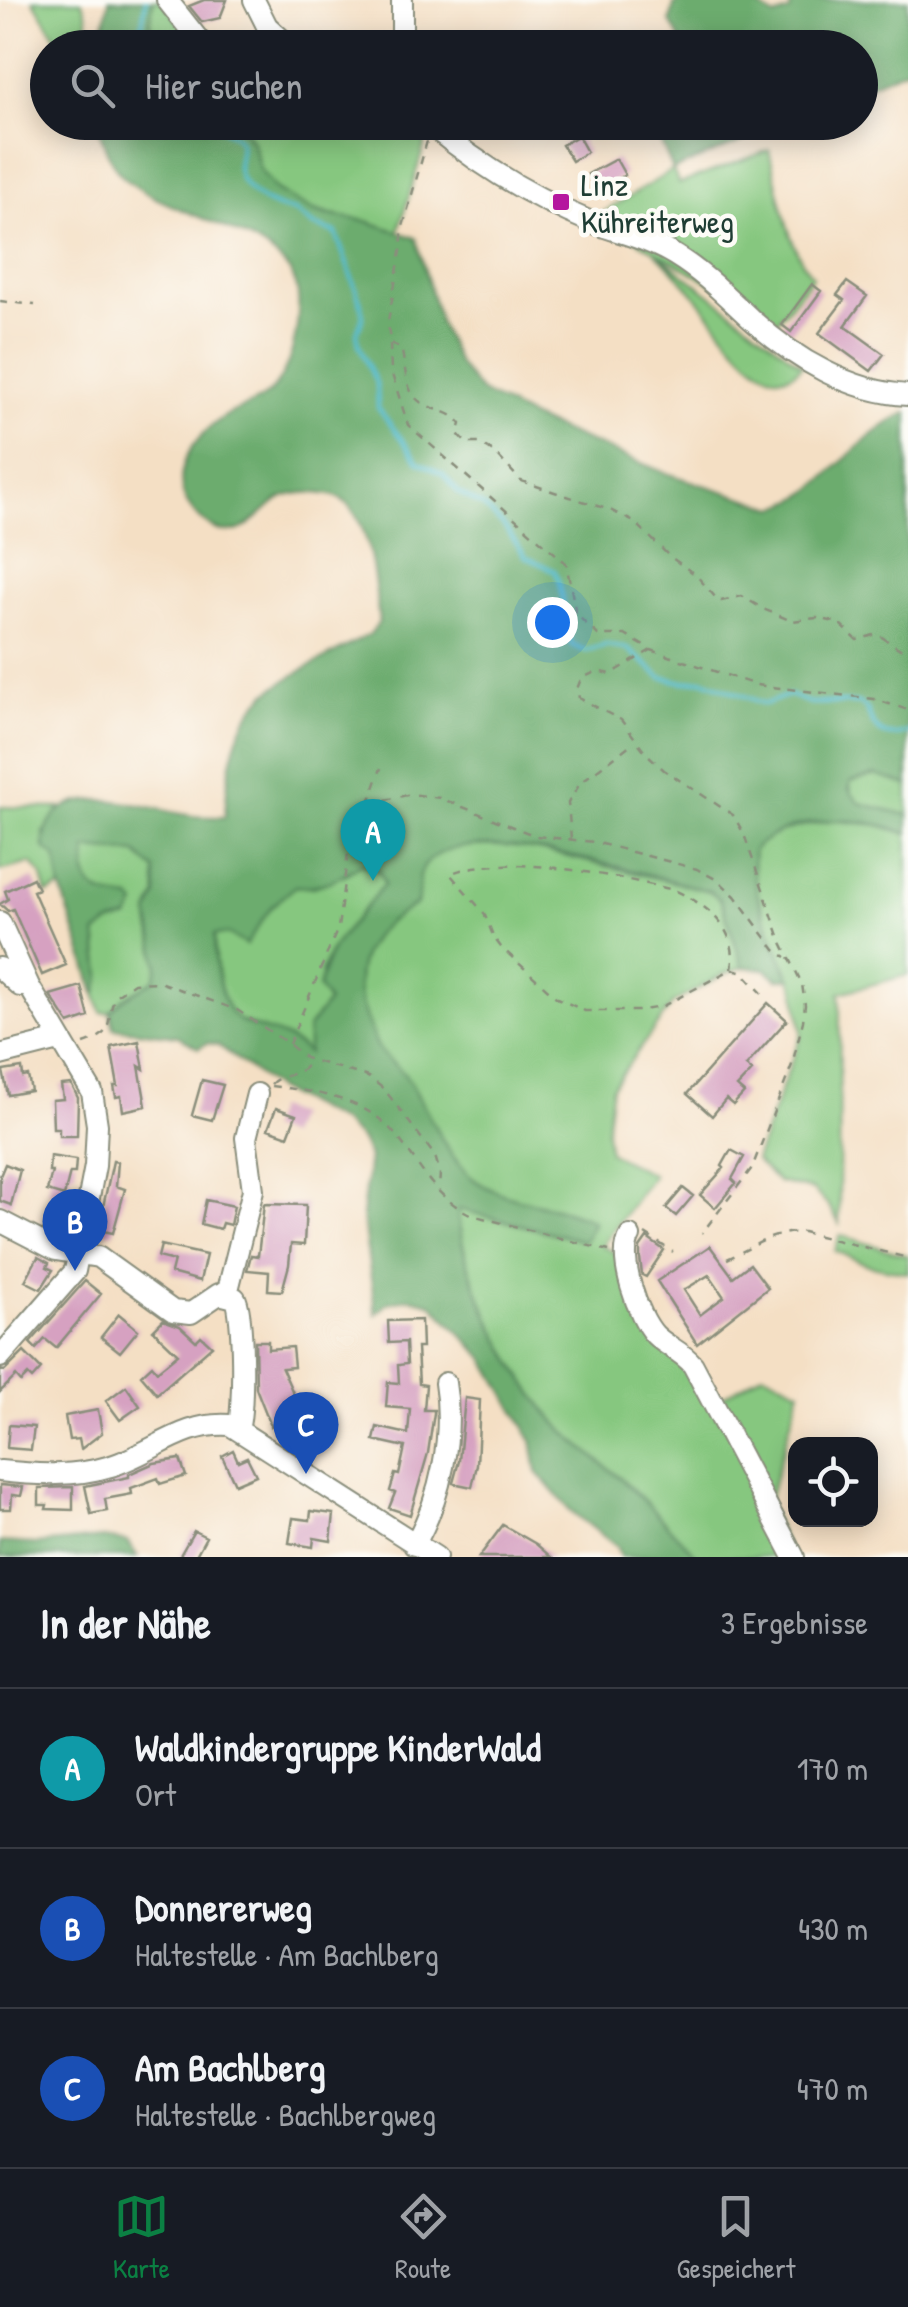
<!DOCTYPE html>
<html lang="de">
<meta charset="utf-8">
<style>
body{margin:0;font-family:"Patrick Hand",sans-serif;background:#20242c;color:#f1f3f6}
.controls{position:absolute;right:30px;bottom:30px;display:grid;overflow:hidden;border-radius:20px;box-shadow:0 5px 25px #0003}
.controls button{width:90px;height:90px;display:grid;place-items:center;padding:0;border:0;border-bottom:2px solid #363941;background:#171b24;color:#f1f3f6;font:50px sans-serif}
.you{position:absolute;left:552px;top:622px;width:35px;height:35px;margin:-25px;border:8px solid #fff;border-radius:50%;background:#1a73e8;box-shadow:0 0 0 15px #1a73e833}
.badge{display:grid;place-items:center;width:65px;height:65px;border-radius:50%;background:#0b8043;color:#fff;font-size:32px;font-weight:700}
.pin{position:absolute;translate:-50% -82px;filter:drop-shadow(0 2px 5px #0008)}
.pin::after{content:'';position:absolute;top:52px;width:35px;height:30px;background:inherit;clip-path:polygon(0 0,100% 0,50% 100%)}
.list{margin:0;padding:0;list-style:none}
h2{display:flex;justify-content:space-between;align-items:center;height:130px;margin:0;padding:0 40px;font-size:42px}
h2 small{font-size:32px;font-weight:400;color:#9ea1a6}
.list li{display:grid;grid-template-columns:65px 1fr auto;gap:30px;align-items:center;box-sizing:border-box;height:160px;padding:0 40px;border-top:2px solid #363941}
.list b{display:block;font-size:38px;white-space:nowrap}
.list p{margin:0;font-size:32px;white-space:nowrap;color:#9ea1a6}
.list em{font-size:32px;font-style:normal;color:#9ea1a6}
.icon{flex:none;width:55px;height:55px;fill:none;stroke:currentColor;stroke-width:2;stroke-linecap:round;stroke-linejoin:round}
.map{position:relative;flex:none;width:908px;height:1557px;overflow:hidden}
.search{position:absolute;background:#171b24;box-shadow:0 5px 25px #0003;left:30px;right:30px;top:30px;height:110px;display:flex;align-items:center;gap:25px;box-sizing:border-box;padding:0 35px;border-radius:55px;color:#9ea1a6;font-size:38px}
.sheet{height:610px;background:#171b24}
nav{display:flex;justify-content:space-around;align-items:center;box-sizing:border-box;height:140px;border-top:2px solid #363941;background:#171b24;font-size:28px;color:#9ea1a6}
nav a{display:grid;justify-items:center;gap:5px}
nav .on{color:#0b8043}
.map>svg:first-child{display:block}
</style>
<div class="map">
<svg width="908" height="1557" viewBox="0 0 908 1557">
<rect width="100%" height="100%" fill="#fdfcf7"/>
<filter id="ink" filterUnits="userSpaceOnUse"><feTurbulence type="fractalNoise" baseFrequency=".01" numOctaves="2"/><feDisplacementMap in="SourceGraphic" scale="20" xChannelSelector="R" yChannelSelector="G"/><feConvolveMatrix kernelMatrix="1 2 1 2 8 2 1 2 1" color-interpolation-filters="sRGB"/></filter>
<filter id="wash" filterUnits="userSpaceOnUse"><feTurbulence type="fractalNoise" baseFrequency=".0048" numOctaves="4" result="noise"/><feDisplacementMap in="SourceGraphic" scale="40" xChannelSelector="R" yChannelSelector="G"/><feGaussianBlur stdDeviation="2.25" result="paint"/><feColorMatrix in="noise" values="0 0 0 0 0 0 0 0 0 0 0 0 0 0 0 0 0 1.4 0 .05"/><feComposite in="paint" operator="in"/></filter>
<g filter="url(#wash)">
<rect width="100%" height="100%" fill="#f4dfc4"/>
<!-- green -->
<path fill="#86c77f" stroke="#52825a" stroke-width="2.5" d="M33,0H81C90,13 87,32 87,47H62Z
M153,0H161L201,47H155L150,24Z
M240,123H420L429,130L398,232C354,216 291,217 262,173C257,164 257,153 253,143C249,136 244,129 240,123Z
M769,150C778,186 787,249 813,276L771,329L743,302L596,217L673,170L679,184Z
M656,253L802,365C798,369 795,373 790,375C758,389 714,318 698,299C685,283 671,267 656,253Z
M875,775L908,785V815L859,803L851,797L850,782Z
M0,807L63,808L44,832V848L56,856L61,888L47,894L41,874L31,863L0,871Z
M837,821L879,825L908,834V975L840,993L839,1223L829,1206L813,1190L778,1182L755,1160L802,1033L795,989L765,918L751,873L754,849C775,828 808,824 837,821Z
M490,843L526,847L710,891L721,900L743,967L724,974L673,1003L612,1087L606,1131L609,1152L653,1175L602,1246L628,1259L640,1302L716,1400L764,1373L800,1390L768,1503L790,1557H698C673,1532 649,1504 623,1481C599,1459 577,1446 555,1421C511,1371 460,1275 458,1208L583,1241L593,1222C556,1202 506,1204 472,1178C451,1162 424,1106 410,1082C402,1068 387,1062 379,1049C374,1041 371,1030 367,1021C343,967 367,930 417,904C419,895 416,887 417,879C423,849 466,845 490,843Z
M87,848L137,853L155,869L157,895L149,913L158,967L154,980L123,999L110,1012H101L96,996L101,975L96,934L109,924L129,918L131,899C92,895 81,889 87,848Z
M362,864L379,871L385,883L332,948L321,972L328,1002L308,1028V1054C289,1033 269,1033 244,1023C218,1012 215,960 214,935L229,934L296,886L314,887L347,874Z
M840,1235L908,1256V1273L871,1266L835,1251Z"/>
<!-- forest -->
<path fill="#6cac6e" stroke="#467451" stroke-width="2.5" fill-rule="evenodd" d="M109,0H153L150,24L155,47H87L104,25Z
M681,0H750L775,17L790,11L791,0H908V68L861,88L860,48L684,47L670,22L674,5Z
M97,123H240L253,144L260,170L277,191L318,213L367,221L416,238L440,324L459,365L480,391L534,419L663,472L776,508C787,503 801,499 811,490C843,463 869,431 908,412V785L875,775L850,782L849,790L859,803L908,815V834C863,815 791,813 754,849C749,894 773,938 790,979H777L766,969L743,967L721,900L710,891C652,877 473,818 429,861C415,874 421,888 417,904C367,930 344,967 367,1021C371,1030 374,1041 379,1049C388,1062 402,1068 410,1082C426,1108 449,1160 472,1178C506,1204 556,1202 594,1222L584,1241L458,1209C460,1276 510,1368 552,1418C573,1443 598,1459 622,1480C649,1503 672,1532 698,1557H621L616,1546L570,1510L537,1472L532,1440L484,1358L431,1303L410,1298L388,1303L376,1314L362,1215L369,1157L360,1139L341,1122L276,1089L218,1045L208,1043L198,1048L178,1036L114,1028L110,1012L123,999L154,980L158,967L149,913L157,895L155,870L136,853L87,849C81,889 93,895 131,899L136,905L129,918L109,924L96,934L101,975L96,996L61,888L56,857L44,848C45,769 149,810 194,816C204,817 214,817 225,817C227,778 232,729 261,699C280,679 343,649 370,634L379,622C375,588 372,513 337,497C331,494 322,494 315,493C304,492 288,494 278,500C257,515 238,547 207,524C159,489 185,441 227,415C239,408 256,404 267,395C291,374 300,327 298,296C295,229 156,218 118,171C108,158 102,138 97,123ZM362,864L379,871L385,883L332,948L318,987L328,1002L308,1028V1053C283,1031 271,1034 244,1023C218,1012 215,960 214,935L229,934L246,945L271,907L296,886C329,888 336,877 362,864Z
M669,123V122L777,123L755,136L673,170L657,134Z
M103,1538L128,1542L138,1557H0V1542L37,1544Z"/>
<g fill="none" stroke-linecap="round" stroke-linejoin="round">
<!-- stream -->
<path stroke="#50bacc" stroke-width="4" d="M138,48L146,0
M207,122C216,127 237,133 240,143C242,149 238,159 238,166C239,193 273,208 294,211L313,225L336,233L361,304L363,316L357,333L359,345L377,385L378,408L419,462L443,474L459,493L484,507L503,525L526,557L555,571C566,595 562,621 572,645L586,651L606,645L627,648L661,677L683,682L704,680L765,704L789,695L810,703H859L867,709C873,731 885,741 908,732"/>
</g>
<g id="blocks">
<!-- building -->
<path fill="#d6a1c1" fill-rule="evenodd" d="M204,0H227L220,18L202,22L189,6Z
M578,136L587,152L572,161L562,145Z
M616,159L625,175L597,191L588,174Z
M847,282L867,296L845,326L884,354L871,371L819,333L844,300L837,295Z
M812,284L821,291L791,332L782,325Z
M33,878L38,889L33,891L66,965L42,975L13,909L8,911L0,904L8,899L5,891Z
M81,986L89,1017L69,1024L50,995Z
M768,1003L787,1020L746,1066L752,1071L737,1087L744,1093L733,1105L726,1099L712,1116L687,1094Z
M139,1041L144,1069L139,1066L146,1106L123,1111L121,1096L116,1097L114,1086H118L111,1047Z
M22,1068L23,1077L28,1076L31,1091L8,1095L3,1071Z
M202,1080L223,1085L212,1120L192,1115Z
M71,1084L78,1098L77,1136H59V1128H53L52,1100L63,1099L61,1085Z
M276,1108L296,1115L288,1136L268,1129Z
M731,1150L744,1157L732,1179L736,1183L715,1208L700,1195L724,1168L722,1166Z
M50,1156L76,1160L75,1173H70L64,1196L47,1191L52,1172H49Z
M113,1161L118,1162L116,1186L125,1189L113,1233L98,1230Z
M5,1164L20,1170L11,1205L0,1201V1176Z
M683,1188L693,1196L676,1216L666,1208Z
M206,1200L234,1206L230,1225L222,1223L220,1229L201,1224Z
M264,1204L306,1205L304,1245L291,1244L289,1265L282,1291L268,1290L269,1272L247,1270L251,1255L258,1256Z
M647,1238L664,1250L646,1277L642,1275L640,1258V1248Z
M161,1245L206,1255L200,1281L171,1273L174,1261L158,1257Z
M710,1246L733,1277L750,1264L768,1288L697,1344L657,1281ZM709,1275L724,1297L700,1315L684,1290Z
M38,1257L49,1263L47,1267L53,1270L41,1289L25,1281Z
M85,1281L101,1294L56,1348L45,1339L36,1349L30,1343Z
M119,1314L138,1330L120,1352L101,1337Z
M163,1320L180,1326L196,1341L201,1336L212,1346L157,1394L141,1375L152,1365L157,1371L178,1354L153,1330Z
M421,1320L422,1348H417L419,1384L426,1385L424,1410H434V1413L428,1453L410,1515L389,1508L395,1493L390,1491L395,1474L399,1475L405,1447L374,1440L377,1427L408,1434L410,1409L386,1407L388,1382L399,1383L398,1365L407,1364L406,1342L389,1343L388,1321Z
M255,1341H268V1349L292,1347L294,1367L282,1368L298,1404L276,1414L280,1422L271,1426L256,1388Z
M24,1352L41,1369L32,1379L28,1375L21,1382L16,1376L0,1392V1370L5,1371Z
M126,1386L140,1406L120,1420L106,1401Z
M465,1398L480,1400L477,1465L472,1487L453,1483L459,1461Z
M98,1410L102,1433L81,1449L79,1439L69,1440L65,1416Z
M9,1425L34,1427L31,1450L7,1448Z
M233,1450L238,1461L247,1457L256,1475L235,1484L222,1456Z
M180,1459L186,1476L160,1484L158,1478L131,1488L132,1494L105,1499L107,1511L91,1514L85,1486L129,1477V1474L154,1463Z
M0,1485L23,1487L21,1496L12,1495L11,1509H0Z
M73,1487V1510L46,1509L47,1505H39V1488Z
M311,1511L334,1514L331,1541L314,1538L313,1547L289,1543L293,1518L310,1520Z
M503,1525L536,1544L551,1557H479Z
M194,1531L206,1537L195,1557H179Z"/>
</g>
</g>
<g filter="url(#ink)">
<use href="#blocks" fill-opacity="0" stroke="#8a8e7c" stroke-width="2.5"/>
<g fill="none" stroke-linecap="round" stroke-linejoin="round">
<defs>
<path id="minor" d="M167,0L205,48
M254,0L267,26L291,48
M402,0V48
M427,122C477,164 531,197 591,222C619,233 650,239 676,256C704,273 728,298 752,320C795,359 850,392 908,395
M0,922L29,986
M0,968L20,986H29L92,1092L97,1125L95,1166L75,1271L0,1357
M0,1055L59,1040
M0,1221L56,1250L98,1257L173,1311L191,1313L219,1294L235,1298C244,1311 244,1411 238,1429
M630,1236C617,1258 638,1317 655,1335C667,1347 682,1351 693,1365L794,1557
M227,1294L253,1190L246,1138L257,1094
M0,1471C37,1475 75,1477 111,1466C153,1453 184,1421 230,1425L436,1557
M414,1545C441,1499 454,1436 445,1383"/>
</defs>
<!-- minor casing -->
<use href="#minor" stroke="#8a8e7c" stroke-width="24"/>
<!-- path -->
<path stroke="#8a8e7c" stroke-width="2.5" stroke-dasharray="8 8" stroke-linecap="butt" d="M427,141L402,230V246L388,321L390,343L401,348C406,365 404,390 419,401C434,412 450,409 461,424L458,434L466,443H480L496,454L521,481L610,510L636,523L669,556L696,575L716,598L721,601L742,596L763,609L792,621L817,618L839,623L857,640L877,634L908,654
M0,301L35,305
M390,344L391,371L408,425L566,563L576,614L598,635H625L651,650L756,685L874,699L908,710
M651,650L611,674L597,671L581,679L577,689L579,698L621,720L647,754L664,770L733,815L744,834L779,936L802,984L805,1005L803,1021L792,1065L752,1168L702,1233
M369,803L381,768
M571,839L568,803L581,782L634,742
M732,969C739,929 706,904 674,890C619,877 501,851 450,874L484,913L494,938L501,947L557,998L585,1011H638L661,1007L732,969L741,971L762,993
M84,1044C116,1033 105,1022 115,996L134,983L159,982L237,1010L289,1044L305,1058L368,1077L384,1089L435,1156L440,1173L439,1189
M289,1044L338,928L350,837L369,804L411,794L440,798L536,836L594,842L697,869L719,881L735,896L775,950L786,957
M271,1084C280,1074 295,1077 305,1067V1059
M271,1086C312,1091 365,1098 393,1132C421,1164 430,1195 472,1215L609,1251
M645,1234L673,1252
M727,1259C754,1247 773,1231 803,1232L908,1258"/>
<!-- minor -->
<use href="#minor" stroke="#fff" stroke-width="20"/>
</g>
</g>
<!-- markers -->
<rect fill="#b5179e" stroke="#fdfcf7" stroke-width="4" x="551" y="192" width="20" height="20" rx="5"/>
<g text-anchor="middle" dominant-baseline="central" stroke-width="9" stroke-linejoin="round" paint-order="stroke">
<!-- poi labels -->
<g font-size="32" fill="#1f3d34" stroke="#fdfcf7" text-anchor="start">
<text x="581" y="184">Linz<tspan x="581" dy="37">Kühreiterweg</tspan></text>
</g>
</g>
</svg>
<div class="controls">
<button><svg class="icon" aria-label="locate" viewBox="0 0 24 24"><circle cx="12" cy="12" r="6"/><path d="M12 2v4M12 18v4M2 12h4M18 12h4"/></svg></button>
</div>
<div class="you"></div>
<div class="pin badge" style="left:373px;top:881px;background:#0f9aa8">A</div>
<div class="pin badge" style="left:75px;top:1271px;background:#1a4fb4">B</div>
<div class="pin badge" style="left:306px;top:1474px;background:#1a4fb4">C</div>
<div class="search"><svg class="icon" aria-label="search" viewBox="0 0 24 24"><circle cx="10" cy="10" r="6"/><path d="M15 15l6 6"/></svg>Hier suchen</div>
</div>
<section class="sheet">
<h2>In der Nähe<small>3 Ergebnisse</small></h2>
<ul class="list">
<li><span class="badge" style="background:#0f9aa8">A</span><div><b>Waldkindergruppe KinderWald</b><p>Ort</p></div><em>170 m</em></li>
<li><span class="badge" style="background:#1a4fb4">B</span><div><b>Donnererweg</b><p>Haltestelle · Am Bachlberg</p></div><em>430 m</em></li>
<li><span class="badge" style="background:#1a4fb4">C</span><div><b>Am Bachlberg</b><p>Haltestelle · Bachlbergweg</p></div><em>470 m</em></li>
</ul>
</section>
<nav>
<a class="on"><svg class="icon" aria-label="map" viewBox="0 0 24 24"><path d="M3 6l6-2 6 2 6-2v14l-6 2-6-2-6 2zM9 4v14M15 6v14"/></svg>Karte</a>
<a><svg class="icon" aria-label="directions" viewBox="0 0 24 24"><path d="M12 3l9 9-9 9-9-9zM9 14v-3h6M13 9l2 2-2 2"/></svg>Route</a>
<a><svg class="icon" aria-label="saved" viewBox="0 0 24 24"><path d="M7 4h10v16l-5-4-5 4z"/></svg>Gespeichert</a>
</nav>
